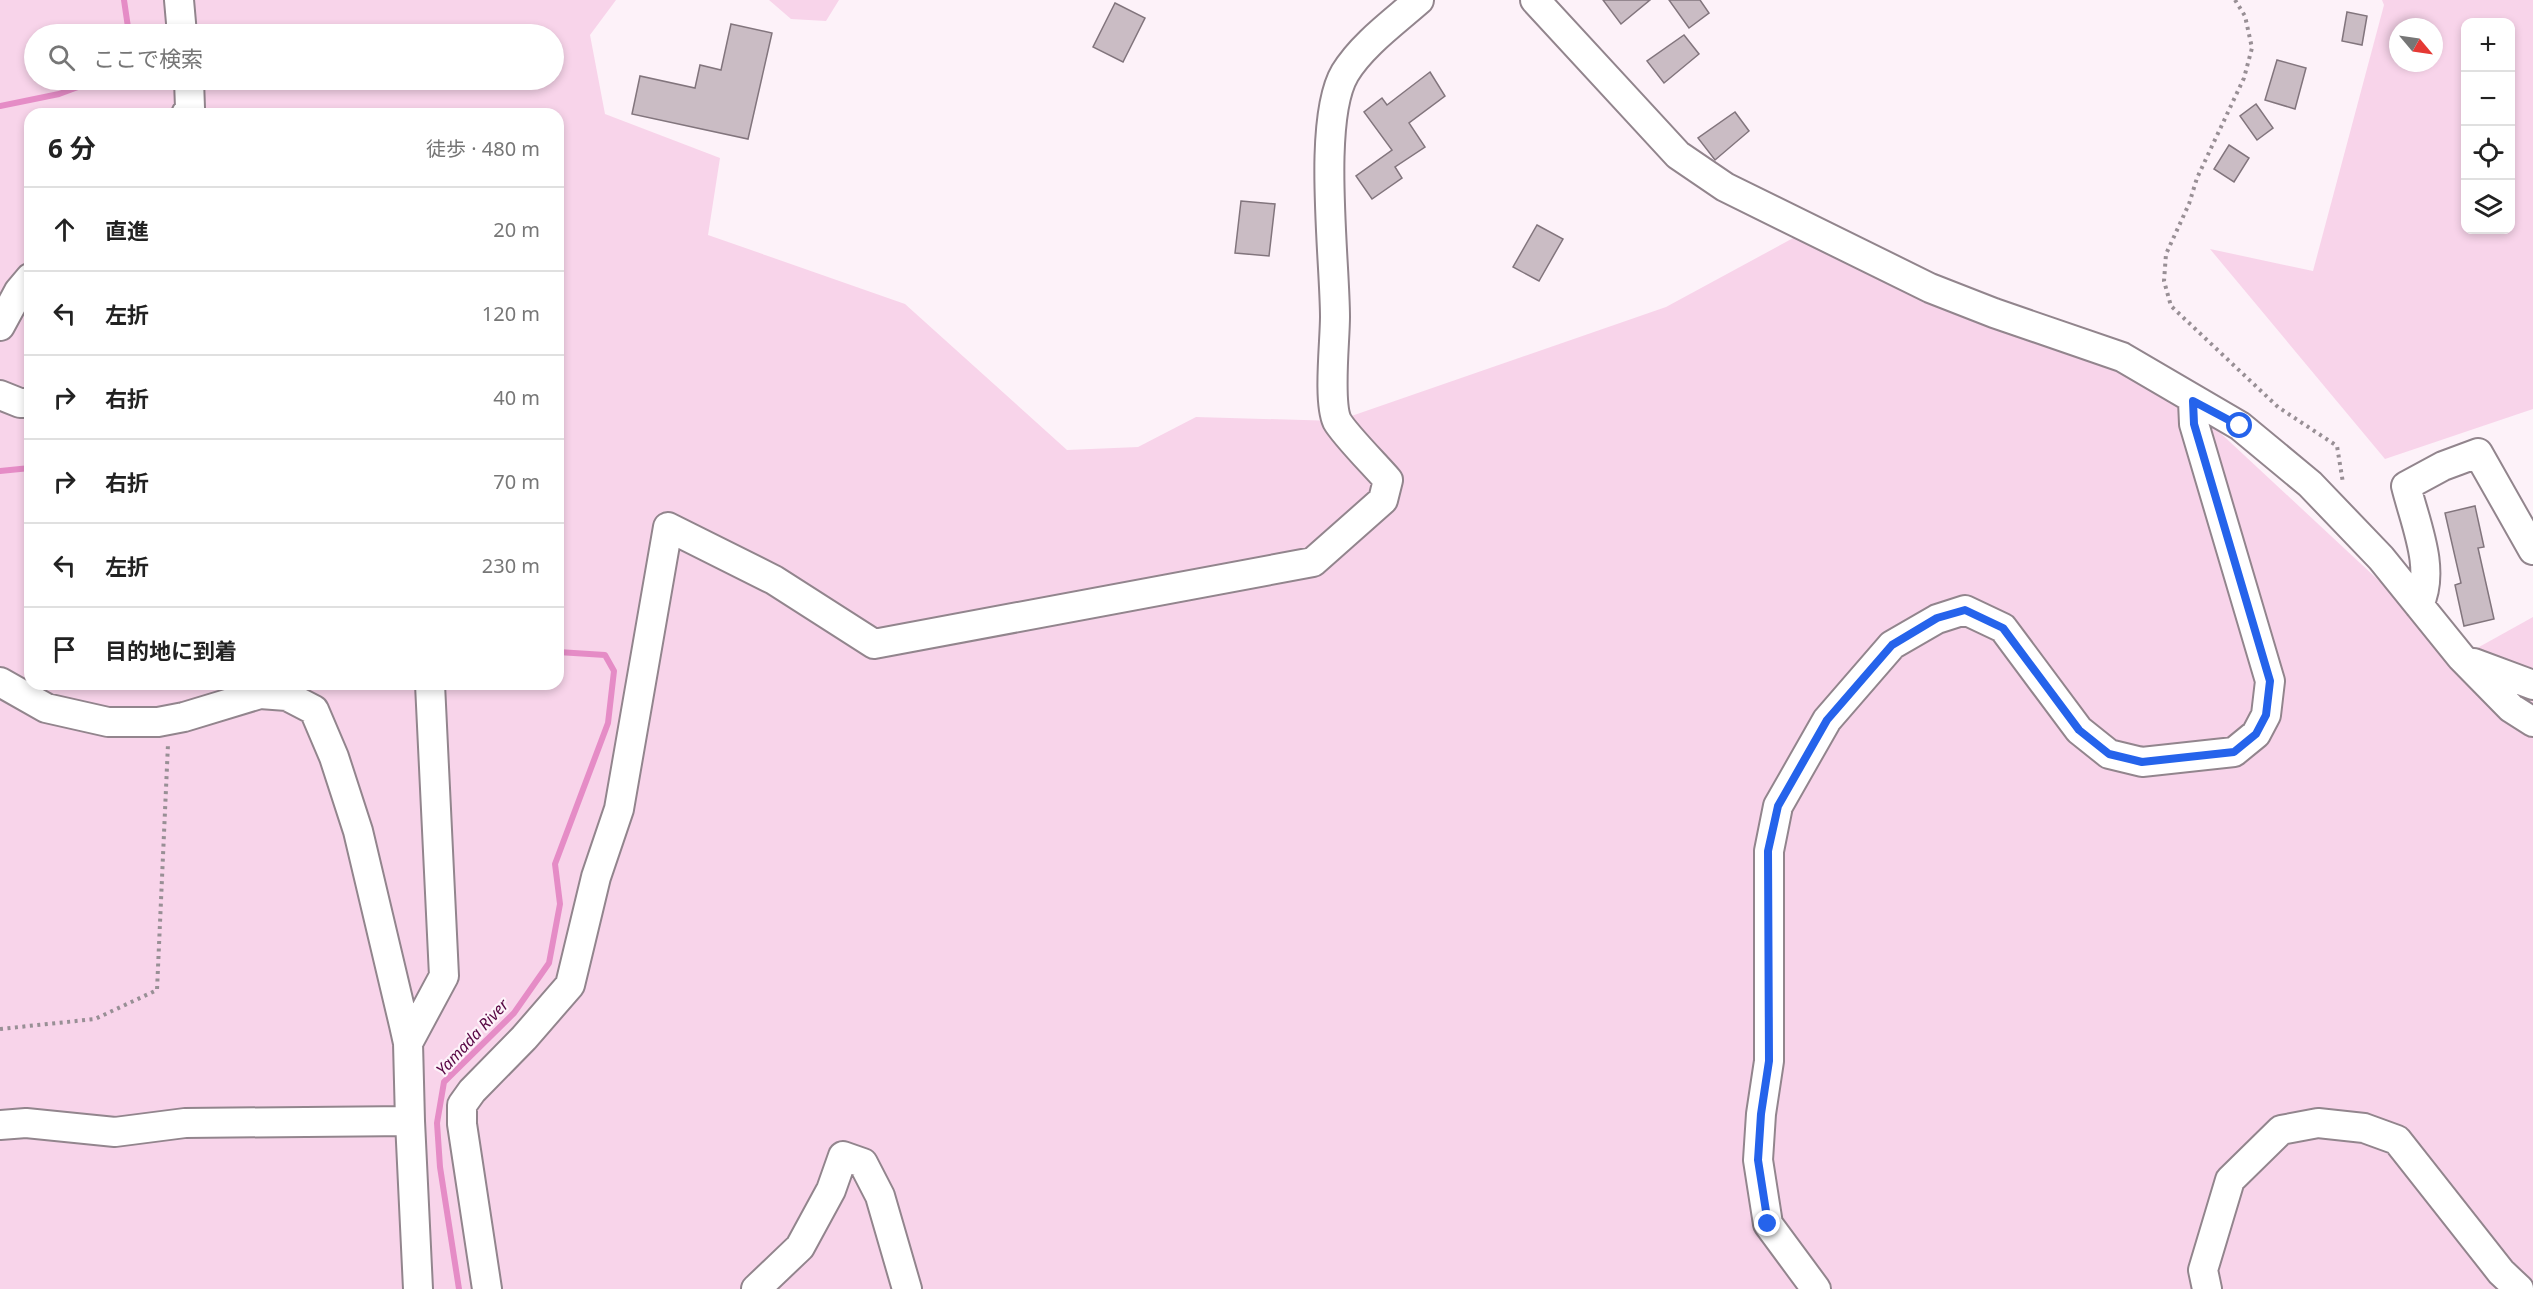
<!DOCTYPE html>
<html lang="ja">
<meta charset="utf-8">
<style>
body{margin:0;font-family:"Noto Sans","Noto Sans JP",sans-serif;background:#f2f2f2;color:#222}
.controls{position:absolute;right:18px;top:18px;display:grid;overflow:hidden;border-radius:12px;box-shadow:0 3px 9px #0003}
.controls button{width:54px;height:54px;display:grid;place-items:center;padding:0;border:0;border-bottom:2px solid #e0e0e0;background:#fff;color:#222;font:30px sans-serif}
.compass{position:absolute;left:2389px;top:18px;width:54px;height:54px;border-radius:50%;background:#fff;box-shadow:0 3px 9px #0003;rotate:119deg}
.stop{position:absolute;width:18px;height:18px;margin:-14px;border:4px solid #2563eb;border-radius:50%;background:#fff}
.stop.end{background:#2563eb;border-color:#fff;box-shadow:0 2px 6px #0008}
.list{margin:0;padding:0;list-style:none}
h2{display:flex;justify-content:space-between;align-items:center;height:78px;margin:0;padding:0 24px;font-size:26px}
h2 small{font-size:20px;font-weight:400;color:#767676}
.list li{display:grid;grid-template-columns:39px 1fr auto;gap:18px;align-items:center;box-sizing:border-box;height:84px;padding:0 24px;border-top:2px solid #e0e0e0}
.list b{display:block;font-size:22px;white-space:nowrap}
.list em{font-size:20px;font-style:normal;color:#767676}
.icon{flex:none;width:33px;height:33px;fill:none;stroke:currentColor;stroke-width:2;stroke-linecap:round;stroke-linejoin:round}
.map{position:relative;flex:none;width:2533px;height:1289px;overflow:hidden}
.search{position:absolute;background:#fff;box-shadow:0 3px 9px #0003;left:24px;top:24px;width:540px;height:66px;display:flex;align-items:center;gap:15px;box-sizing:border-box;padding:0 21px;border-radius:33px;color:#767676;font-size:22px}
.panel{position:absolute;background:#fff;box-shadow:0 3px 9px #0003;left:24px;top:108px;width:540px;height:582px;border-radius:18px}
.map>svg:first-child{display:block}
</style>
<div class="map">
<svg width="2533" height="1289" viewBox="0 0 2533 1289">
<rect width="100%" height="100%" fill="#fdf2f9"/>
<!-- green -->
<path fill="#f8d4ea" fill-rule="evenodd" d="M0,0H616L590,35L605,114L720,158L708,235L905,304L1067,450L1138,447L1196,417L1337,421L1666,307L1810,229L2171,387L2461,657L2533,617V1289H0ZM34,34H554V80H34ZM30,114H558V684H30Z
M769,0H839L826,21L791,19Z
M2382,0H2533V409L2385,459L2210,249L2313,271L2384,5ZM2466,22H2510V230H2466ZM2398,27H2434V63H2398Z"/>
<g fill="none" stroke-linecap="round" stroke-linejoin="round">
<!-- stream -->
<path stroke="#e58cc6" stroke-width="6" d="M124,0L129,34
M0,106L59,94L97,80
M0,471L30,468
M459,1289L440,1167L437,1123L444,1082L514,1013L549,963L560,904L555,864L608,723L614,671L605,655L558,652"/>
</g>
<!-- building -->
<path fill="#cabcc4" stroke="#82757d" stroke-width="1.5" d="M1603,0H1650L1621,24Z
M1669,0H1700L1709,13L1689,28Z
M1115,3L1145,18L1123,62L1093,47Z
M2347,12L2367,16L2362,45L2342,41Z
M731,24L772,33L748,139L632,114L640,76L695,88L700,65L721,70Z
M1684,35L1699,54L1664,83L1647,61Z
M2277,60L2306,68L2295,109L2265,100Z
M1430,72L1445,96L1409,123L1425,147L1395,167L1402,178L1372,199L1356,176L1392,150L1364,112L1382,98L1387,105Z
M2256,104L2273,128L2257,140L2240,116Z
M1735,112L1749,131L1715,160L1698,138Z
M2229,145L2249,158L2234,182L2214,169Z
M1241,201L1275,204L1269,256L1235,253Z
M1537,225L1563,239L1539,281L1513,267Z
M2475,506L2484,547L2478,548L2494,619L2464,626L2455,585L2461,583L2445,513Z"/>
<g fill="none" stroke-linecap="round" stroke-linejoin="round">
<defs>
<path id="minor" d="M179,0L182,34
M1535,0L1678,155L1725,187L1930,288L1994,313L2122,357L2240,426L2310,484L2381,558L2461,657L2511,708L2533,722
M186,114L190,108L189,80
M0,326L19,291L30,278
M0,395L20,403H30
M2419,605C2436,569 2415,523 2406,486L2443,466L2478,453L2533,550
M2474,663L2533,685
M0,682L46,708L108,722H158L184,717L260,694L287,696L314,710L334,757L358,831L404,1025L408,1043L410,1121
M408,1043L444,976L430,684
M0,1125L26,1123L115,1132L185,1123L410,1121L418,1289
M487,1289L462,1124V1105L472,1091L524,1038L570,985L596,877L619,809L668,527L774,580L874,644L1313,562L1383,500L1388,480C1377,467 1344,434 1337,421C1328,401 1335,341 1335,317C1335,260 1317,120 1345,73C1362,45 1394,22 1419,0
M756,1289L800,1247L831,1190L843,1156L863,1163L880,1196L907,1289
M1816,1289L1768,1224L1758,1160L1761,1114L1769,1061V851L1778,806L1827,720L1892,645L1937,619L1965,610L2003,628L2079,730L2109,754L2142,762L2234,752L2256,734L2266,715L2270,681L2194,424L2193,401
M2207,1289L2203,1270L2230,1180L2281,1130L2318,1123L2364,1128L2397,1140L2501,1272L2519,1289"/>
</defs>
<!-- minor casing -->
<use href="#minor" stroke="#92858d" stroke-width="32"/>
<!-- path -->
<path stroke="#988f95" stroke-width="4" stroke-dasharray="3 4.5" stroke-linecap="butt" d="M2235,0L2245,16L2252,48L2244,78L2197,178L2189,204L2166,254L2164,281L2171,306L2278,407L2337,446L2343,483
M0,1029L95,1019L157,990L168,744"/>
<!-- minor -->
<use href="#minor" stroke="#fff" stroke-width="28"/>
</g>
<g fill="none" stroke-linecap="round" stroke-linejoin="round">
<!-- route -->
<path stroke="#2563eb" stroke-width="8" d="M1768,1224L1758,1160L1761,1114L1769,1061L1768,851L1778,806L1827,720L1892,645L1937,618L1965,610L2003,628L2079,730L2109,754L2142,762L2234,752L2256,734L2266,715L2270,681L2194,424L2193,401L2240,426"/>
</g>
<g text-anchor="middle" dominant-baseline="central" stroke-width="4.5" stroke-linejoin="round" paint-order="stroke">
<!-- water labels -->
<g font-size="16" font-style="italic" fill="#570643" stroke="#fdf2f9">
<text transform="translate(472 1037) rotate(-47)">Yamada River</text>
</g>
</g>
</svg>
<div class="controls">
<button>+</button>
<button>−</button>
<button><svg class="icon" aria-label="locate" viewBox="0 0 24 24"><circle cx="12" cy="12" r="6"/><path d="M12 2v4M12 18v4M2 12h4M18 12h4"/></svg></button>
<button><svg class="icon" aria-label="layers" viewBox="0 0 24 24"><path d="M12 4l9 5-9 5-9-5zM3 14l9 5 9-5"/></svg></button>
</div>
<svg class="compass" viewBox="-18 -18 36 36"><path d="M0-13l5 13h-10z" fill="#e53935"/><path d="M0 13l5-13h-10z" fill="#767676"/></svg>
<div class="stop" style="left:2240px;top:426px"></div>
<div class="stop end" style="left:1768px;top:1224px"></div>
<div class="search"><svg class="icon" aria-label="search" viewBox="0 0 24 24"><circle cx="10" cy="10" r="6"/><path d="M15 15l6 6"/></svg>ここで検索</div>
<section class="panel">
<h2>6 分<small>徒歩 · 480 m</small></h2>
<ul class="list">
<li><svg class="icon" aria-label="ahead" viewBox="0 0 24 24"><path d="M12 20V5M6 11l6-6 6 6"/></svg><div><b>直進</b></div><em>20 m</em></li>
<li><svg class="icon" aria-label="left" viewBox="0 0 24 24"><path d="M17 20v-9H6M10 6l-5 5 5 5"/></svg><div><b>左折</b></div><em>120 m</em></li>
<li><svg class="icon" aria-label="right" viewBox="0 0 24 24"><path d="M7 20v-9h11M14 6l5 5-5 5"/></svg><div><b>右折</b></div><em>40 m</em></li>
<li><svg class="icon" aria-label="right" viewBox="0 0 24 24"><path d="M7 20v-9h11M14 6l5 5-5 5"/></svg><div><b>右折</b></div><em>70 m</em></li>
<li><svg class="icon" aria-label="left" viewBox="0 0 24 24"><path d="M17 20v-9H6M10 6l-5 5 5 5"/></svg><div><b>左折</b></div><em>230 m</em></li>
<li><svg class="icon" aria-label="arrive" viewBox="0 0 24 24"><path d="M6 21V4h12l-3 4 3 4H6"/></svg><div><b>目的地に到着</b></div></li>
</ul>
</section>
</div>
